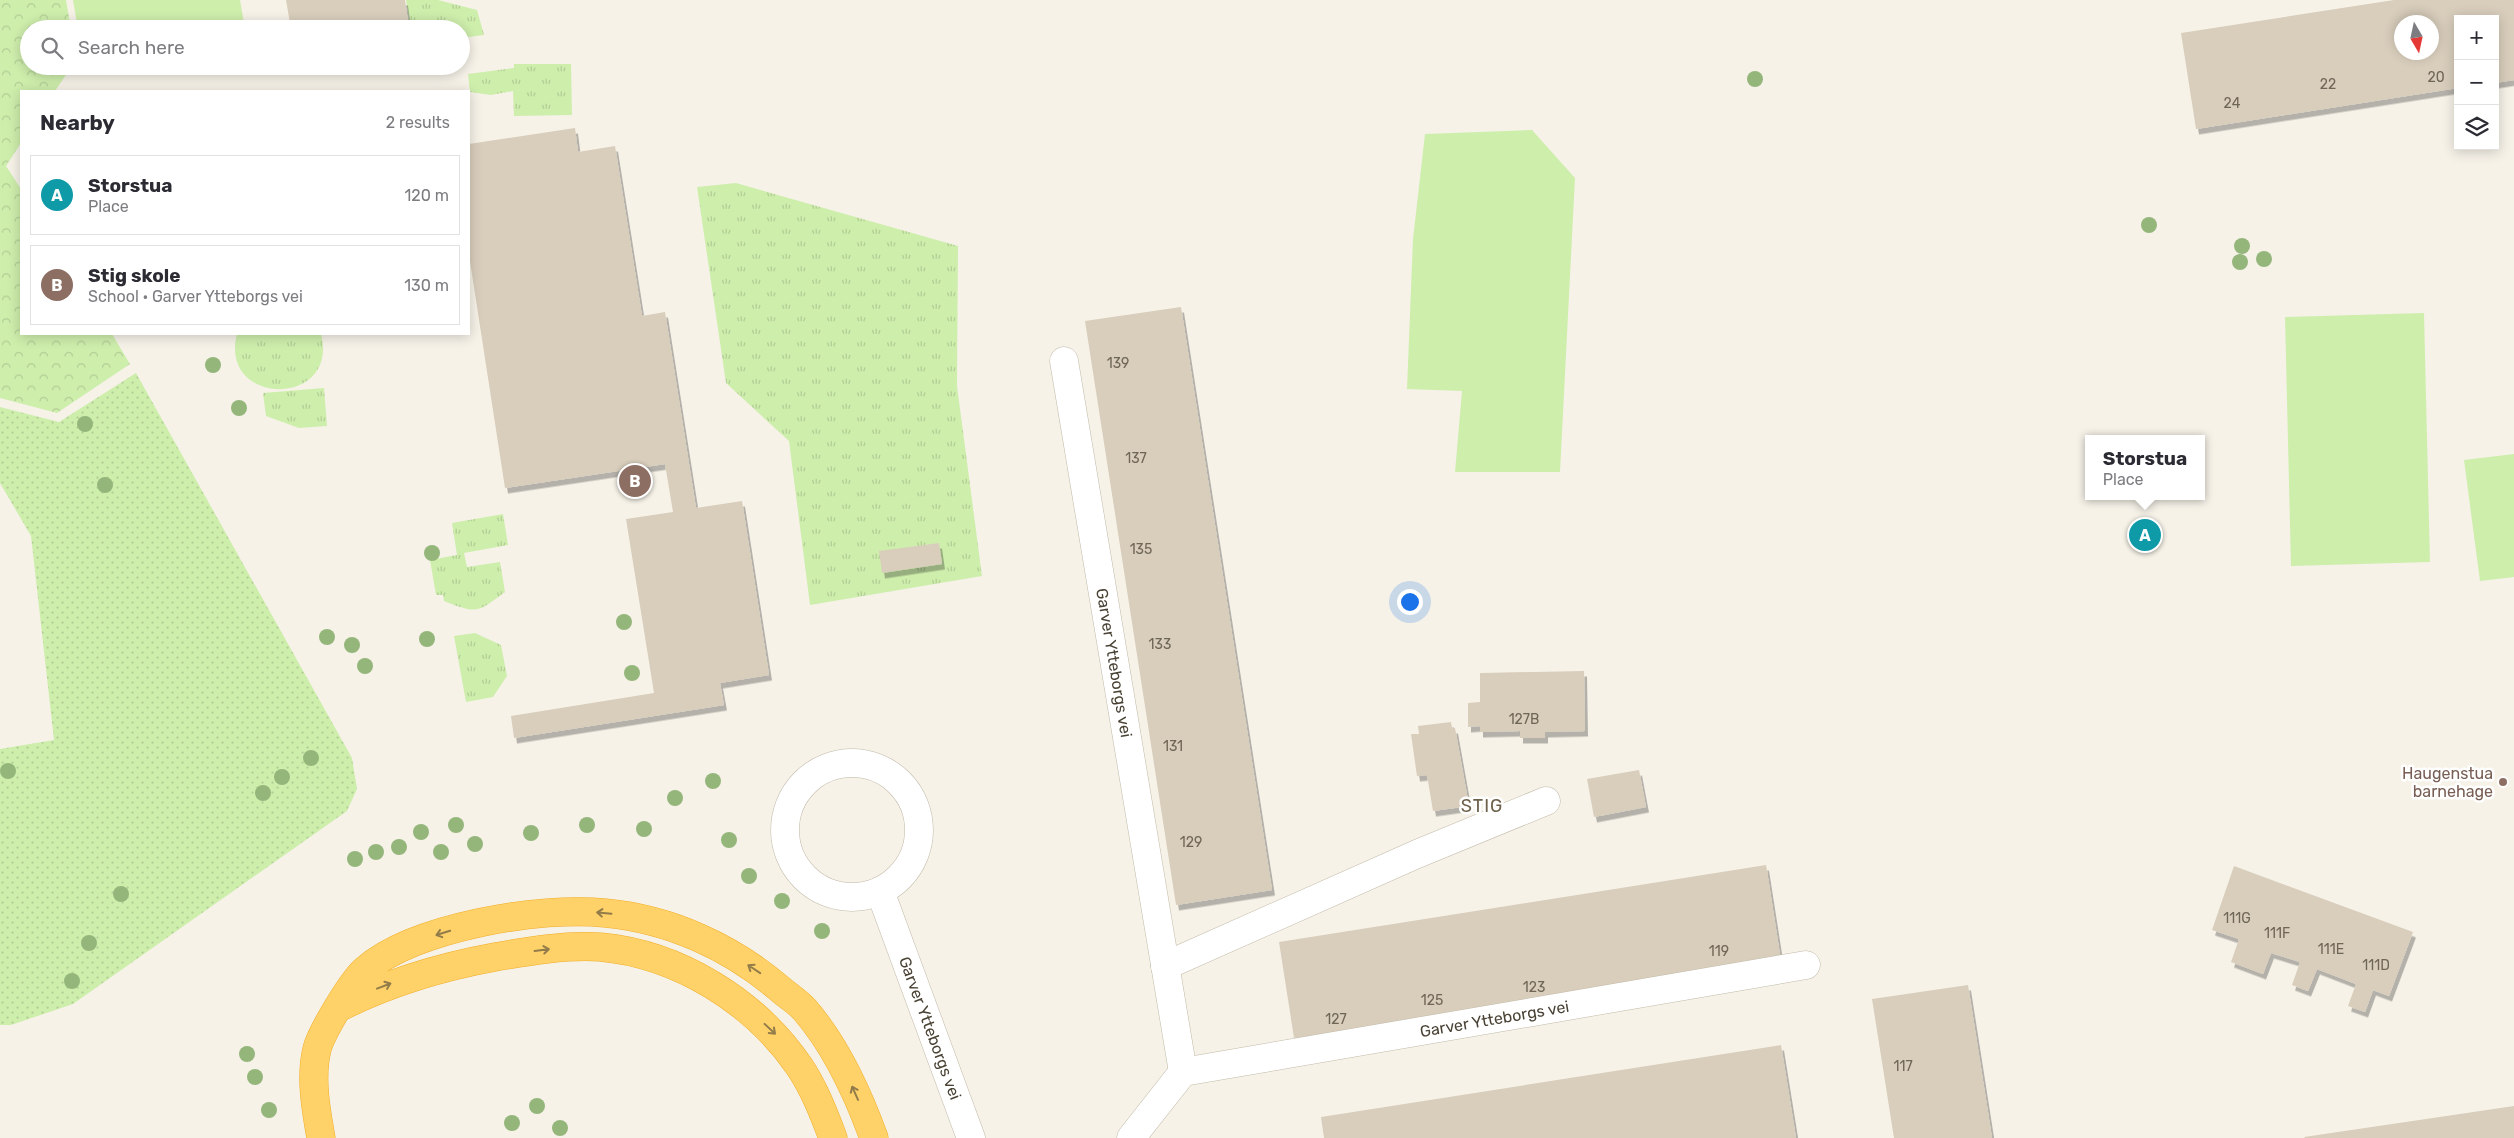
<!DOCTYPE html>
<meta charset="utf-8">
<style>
body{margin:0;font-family:Rubik,sans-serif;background:#f2f2f3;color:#2b2b33}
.controls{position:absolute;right:15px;top:15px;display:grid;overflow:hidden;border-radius:0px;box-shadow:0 2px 12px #0003}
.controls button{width:45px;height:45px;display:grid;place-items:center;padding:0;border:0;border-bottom:1px solid #e1e1e2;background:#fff;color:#2b2b33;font:25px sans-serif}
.compass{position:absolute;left:2394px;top:15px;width:45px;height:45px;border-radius:50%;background:#fff;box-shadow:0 2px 12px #0003;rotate:171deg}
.you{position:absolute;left:1409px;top:601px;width:18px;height:18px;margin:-12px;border:4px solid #fff;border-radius:50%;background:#1a73e8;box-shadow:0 0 0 8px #1a73e833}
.badge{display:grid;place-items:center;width:32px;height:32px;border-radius:50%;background:#7c3aed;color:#fff;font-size:16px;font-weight:700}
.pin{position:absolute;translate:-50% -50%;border:2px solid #fff;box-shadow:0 1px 5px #0006}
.popup{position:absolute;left:2085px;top:435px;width:120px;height:65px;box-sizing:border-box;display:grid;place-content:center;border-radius:0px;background:#fff;filter:drop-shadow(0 1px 4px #0005);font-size:16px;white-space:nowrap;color:#7c7c81}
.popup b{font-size:19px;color:#2b2b33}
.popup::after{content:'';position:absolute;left:50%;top:100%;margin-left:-10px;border:10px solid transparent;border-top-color:#fff}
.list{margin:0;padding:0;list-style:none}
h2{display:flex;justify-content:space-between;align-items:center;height:65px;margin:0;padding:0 20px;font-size:21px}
h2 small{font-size:16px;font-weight:400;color:#7c7c81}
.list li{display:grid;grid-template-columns:32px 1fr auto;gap:15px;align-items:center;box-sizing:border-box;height:80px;margin:0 10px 10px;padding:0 10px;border:1px solid #e1e1e2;border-radius:0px}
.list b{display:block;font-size:19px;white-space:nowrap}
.list p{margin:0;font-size:16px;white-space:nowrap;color:#7c7c81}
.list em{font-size:16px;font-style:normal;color:#7c7c81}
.icon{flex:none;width:28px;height:28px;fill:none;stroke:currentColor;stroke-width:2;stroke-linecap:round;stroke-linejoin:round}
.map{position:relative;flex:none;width:2514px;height:1138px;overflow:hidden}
.search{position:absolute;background:#fff;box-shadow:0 2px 12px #0003;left:20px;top:20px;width:450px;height:55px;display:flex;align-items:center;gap:12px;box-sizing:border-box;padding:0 18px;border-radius:28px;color:#7c7c81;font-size:19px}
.panel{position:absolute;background:#fff;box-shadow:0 2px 12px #0003;left:20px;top:90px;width:450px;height:245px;border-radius:0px}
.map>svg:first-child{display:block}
</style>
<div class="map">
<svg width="2514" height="1138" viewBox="0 0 2514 1138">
<defs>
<pattern id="grass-dots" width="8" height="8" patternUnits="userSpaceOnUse" patternTransform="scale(1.25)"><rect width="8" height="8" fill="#ceeeac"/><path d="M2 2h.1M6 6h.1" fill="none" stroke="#b2cd95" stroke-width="1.8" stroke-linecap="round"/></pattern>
<pattern id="forest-crowns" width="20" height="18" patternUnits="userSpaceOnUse" patternTransform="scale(1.25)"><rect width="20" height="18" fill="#ceeeac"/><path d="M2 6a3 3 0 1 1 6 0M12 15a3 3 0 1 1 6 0" fill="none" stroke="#b2cd95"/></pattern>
<pattern id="park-tufts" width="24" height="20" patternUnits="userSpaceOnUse" patternTransform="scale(1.25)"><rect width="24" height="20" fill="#ceeeac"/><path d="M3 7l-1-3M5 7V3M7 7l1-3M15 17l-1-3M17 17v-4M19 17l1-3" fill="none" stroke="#b2cd95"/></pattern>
<filter id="shadow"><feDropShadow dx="3" dy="5.5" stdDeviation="0" flood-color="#0004"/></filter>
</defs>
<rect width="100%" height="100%" fill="#f6f2e8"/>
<!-- grass -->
<path fill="url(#grass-dots)" d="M136,373L352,758L357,789L347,811L73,1004L11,1025H0V749L54,740L31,536L0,483V407L59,422Z"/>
<!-- forest -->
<path fill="url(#forest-crowns)" d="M0,0H66L71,29H29V66H72L55,91H21V143L6,166L21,189V334H112L130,364L57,413L0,398Z"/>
<!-- park -->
<path fill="url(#park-tufts)" d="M406,0H438L477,10L484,35L461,38V29H411Z
M514,64H571L572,115L514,116L513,91L491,95L470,92L468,74L514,68Z
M736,183L958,246L957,386L982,576L810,605L789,441L726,383L697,187Z
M237,334H321C340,408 218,407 237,334Z
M324,388L327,426L299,428L266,416L263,393Z
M503,514L508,545L464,553L467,567L500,562L505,592C477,613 477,614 444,601L443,595H436L430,560L457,555L452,523Z
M475,633L501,645L507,676L493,697L466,702L454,636Z"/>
<!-- garden -->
<path fill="#ceeeac" d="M73,0H240L245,29H78Z
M1532,130L1575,178L1560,472H1455L1462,391L1407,389L1413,239L1425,134Z
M2424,313L2430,562L2291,566L2285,317Z
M2514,454V577L2480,581L2464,460Z"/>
<!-- building -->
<path fill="#d9cebc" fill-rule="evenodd" filter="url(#shadow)" d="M286,0H405L409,29H291Z
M2394,0H2514V80L2495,83V19H2458V88L2196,129L2181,33ZM2402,22H2432V52H2402Z
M575,128L578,152L615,146L642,316L665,312L696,508L742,501L769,675L720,683L724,705L514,738L511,716L654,693L626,519L673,512L665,464L505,488L469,255V144Z
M1181,307L1272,890L1176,905L1085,321Z
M939,543L942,564L882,573L879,551Z
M1584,671L1585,731L1545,732V738H1520V731L1480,732V726L1468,727V703L1480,702V673Z
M1451,722L1452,728H1455L1469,806L1433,811L1427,775L1417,776L1411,734H1419L1418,726Z
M1639,770L1646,807L1594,817L1587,779Z
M1766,865L1781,961L1294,1038L1279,942Z
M2234,866L2413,932L2389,996L2373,990L2365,1012L2348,1006L2356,984L2317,969L2308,991L2292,985L2300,962L2271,953L2263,974L2231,962L2239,939L2212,930Z
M1968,985L1992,1138H1894L1872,999Z
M1781,1045L1796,1138H1324L1321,1117Z
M2514,1106V1138H2305L2304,1137Z"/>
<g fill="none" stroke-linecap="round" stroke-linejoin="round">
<defs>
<g id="street">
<path id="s1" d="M1064,361L1183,1072"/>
<circle cx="852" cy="830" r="67"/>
<path id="s2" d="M880,891L971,1138"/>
<path d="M1165,966L1417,854L1546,801"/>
<path id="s3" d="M1131,1138L1183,1072L1806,965"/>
</g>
<path id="highway" d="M340,1007C390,982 440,967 495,957C529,951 565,945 600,947C679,954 755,1002 799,1066C814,1088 824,1114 833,1138
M321,1138C316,1110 310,1077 317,1049C321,1033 352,981 365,970C414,927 541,906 605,913C670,919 731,947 780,989C788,996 798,1002 805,1010C836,1046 858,1094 874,1138"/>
</defs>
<!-- street casing -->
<use href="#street" stroke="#c2baa9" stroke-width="29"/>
<!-- highway casing -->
<use href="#highway" stroke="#f0ad28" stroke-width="29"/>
<!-- street -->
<use href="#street" stroke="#fff" stroke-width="28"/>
<!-- highway -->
<use href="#highway" stroke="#ffd269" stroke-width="28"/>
</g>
<!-- trees -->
<g fill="#94b67b">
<circle cx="1755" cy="79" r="8"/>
<circle cx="2149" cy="225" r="8"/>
<circle cx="2242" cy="246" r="8"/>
<circle cx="2264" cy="259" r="8"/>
<circle cx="2240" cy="262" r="8"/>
<circle cx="213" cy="365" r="8"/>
<circle cx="239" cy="408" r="8"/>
<circle cx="85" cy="424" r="8"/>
<circle cx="105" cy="485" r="8"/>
<circle cx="432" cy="553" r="8"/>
<circle cx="624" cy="622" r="8"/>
<circle cx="327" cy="637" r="8"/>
<circle cx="427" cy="639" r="8"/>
<circle cx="352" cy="645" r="8"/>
<circle cx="365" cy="666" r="8"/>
<circle cx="632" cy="673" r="8"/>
<circle cx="311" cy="758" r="8"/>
<circle cx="8" cy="771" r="8"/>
<circle cx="282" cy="777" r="8"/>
<circle cx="713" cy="781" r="8"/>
<circle cx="263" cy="793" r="8"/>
<circle cx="675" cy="798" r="8"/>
<circle cx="456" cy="825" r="8"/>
<circle cx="587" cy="825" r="8"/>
<circle cx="644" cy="829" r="8"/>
<circle cx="421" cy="832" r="8"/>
<circle cx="531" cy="833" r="8"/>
<circle cx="729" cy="840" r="8"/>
<circle cx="475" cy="844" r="8"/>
<circle cx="399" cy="847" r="8"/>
<circle cx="376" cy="852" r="8"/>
<circle cx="441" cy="852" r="8"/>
<circle cx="355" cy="859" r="8"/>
<circle cx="749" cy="876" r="8"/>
<circle cx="121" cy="894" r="8"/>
<circle cx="782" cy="901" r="8"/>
<circle cx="822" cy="931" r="8"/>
<circle cx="89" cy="943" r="8"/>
<circle cx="72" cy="981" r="8"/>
<circle cx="247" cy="1054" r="8"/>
<circle cx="255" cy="1077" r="8"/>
<circle cx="537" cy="1106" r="8"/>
<circle cx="269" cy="1110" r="8"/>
<circle cx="512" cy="1123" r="8"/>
<circle cx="560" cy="1128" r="8"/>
</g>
<!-- one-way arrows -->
<defs><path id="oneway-shaft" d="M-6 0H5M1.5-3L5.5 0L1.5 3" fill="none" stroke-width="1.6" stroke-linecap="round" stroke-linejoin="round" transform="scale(1.25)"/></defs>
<g stroke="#927c4a">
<use href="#oneway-shaft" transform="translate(604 913) rotate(-175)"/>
<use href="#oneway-shaft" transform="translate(443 933) rotate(163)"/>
<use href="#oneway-shaft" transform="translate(542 950) rotate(-7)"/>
<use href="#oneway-shaft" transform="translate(754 969) rotate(-146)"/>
<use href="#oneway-shaft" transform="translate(384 986) rotate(-21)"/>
<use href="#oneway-shaft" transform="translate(770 1029) rotate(43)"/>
<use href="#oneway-shaft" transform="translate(855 1093) rotate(-114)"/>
</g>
<!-- markers -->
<circle fill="#8d6e63" stroke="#fff" stroke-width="2" cx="2503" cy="782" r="5"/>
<g text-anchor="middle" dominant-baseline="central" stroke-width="5" stroke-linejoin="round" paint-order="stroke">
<!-- number labels -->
<g font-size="14" fill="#6e6657">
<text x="2436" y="77">20</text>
<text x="2328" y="84">22</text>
<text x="2232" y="103">24</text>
<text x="1118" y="363">139</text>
<text x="1136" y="458">137</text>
<text x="1141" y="549">135</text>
<text x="1160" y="644">133</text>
<text x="1524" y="719">127B</text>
<text x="1173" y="746">131</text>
<text x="1191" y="842">129</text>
<text x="2237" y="918">111G</text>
<text x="2277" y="933">111F</text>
<text x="2331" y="949">111E</text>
<text x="1719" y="951">119</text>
<text x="2376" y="965">111D</text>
<text x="1534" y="987">123</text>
<text x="1432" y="1000">125</text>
<text x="1336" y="1019">127</text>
<text x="1903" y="1066">117</text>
</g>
<!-- street labels -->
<g font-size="16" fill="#4a4335" stroke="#fff">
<text stroke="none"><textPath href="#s1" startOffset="306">Garver Ytteborgs vei</textPath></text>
<text stroke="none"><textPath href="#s3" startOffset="400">Garver Ytteborgs vei</textPath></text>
<text stroke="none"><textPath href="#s2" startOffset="146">Garver Ytteborgs vei</textPath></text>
</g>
<!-- education labels -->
<g font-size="16" fill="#785e54" stroke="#fff" text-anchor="end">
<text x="2493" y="773">Haugenstua<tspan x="2493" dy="18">barnehage</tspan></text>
</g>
<!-- neighbourhood labels -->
<g font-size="18" letter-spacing="1" fill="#6e614b" stroke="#fff">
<text x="1482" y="806">STIG</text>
</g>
</g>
</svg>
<div class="controls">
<button>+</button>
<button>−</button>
<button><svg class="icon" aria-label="layers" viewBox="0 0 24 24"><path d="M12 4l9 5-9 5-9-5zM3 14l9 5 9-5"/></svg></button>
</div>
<svg class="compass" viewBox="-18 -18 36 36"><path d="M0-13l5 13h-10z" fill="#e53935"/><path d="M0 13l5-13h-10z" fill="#7c7c81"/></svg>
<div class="you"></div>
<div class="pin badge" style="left:2145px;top:535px;background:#0f9aa8">A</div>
<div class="popup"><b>Storstua</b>Place</div>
<div class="pin badge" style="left:635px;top:481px;background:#8d6e63">B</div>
<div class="search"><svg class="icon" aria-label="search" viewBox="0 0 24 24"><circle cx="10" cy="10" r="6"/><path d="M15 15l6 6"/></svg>Search here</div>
<section class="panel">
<h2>Nearby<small>2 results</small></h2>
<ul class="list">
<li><span class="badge" style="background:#0f9aa8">A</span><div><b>Storstua</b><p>Place</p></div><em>120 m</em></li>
<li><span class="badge" style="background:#8d6e63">B</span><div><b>Stig skole</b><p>School · Garver Ytteborgs vei</p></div><em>130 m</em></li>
</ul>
</section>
</div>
